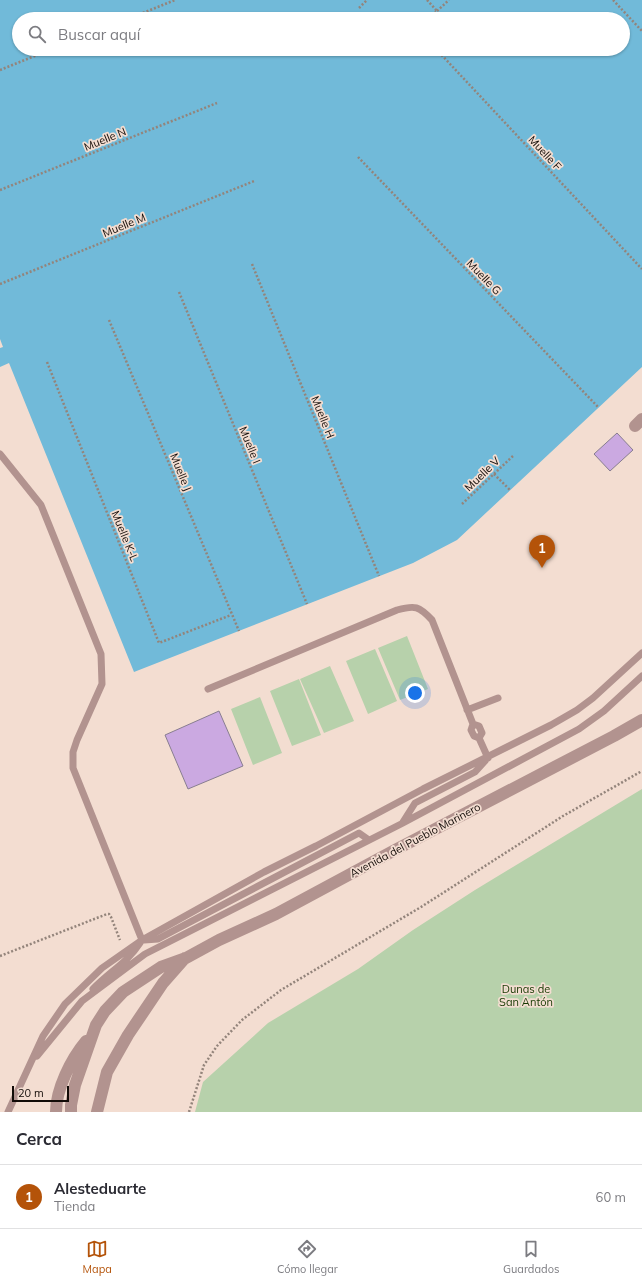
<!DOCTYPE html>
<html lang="es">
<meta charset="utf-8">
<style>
body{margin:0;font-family:Mulish,sans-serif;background:#f7f7f7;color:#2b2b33}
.scale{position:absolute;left:12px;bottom:10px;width:57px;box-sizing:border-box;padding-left:4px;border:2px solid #120b07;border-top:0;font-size:11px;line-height:14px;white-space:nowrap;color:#120b07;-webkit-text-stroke:3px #f3ddd1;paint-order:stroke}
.you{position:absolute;left:415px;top:693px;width:14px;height:14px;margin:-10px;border:3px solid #fff;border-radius:50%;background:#1a73e8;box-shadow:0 0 0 6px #1a73e833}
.badge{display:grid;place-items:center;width:26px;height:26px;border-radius:50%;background:#b45309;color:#fff;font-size:13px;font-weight:700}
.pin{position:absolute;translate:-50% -33px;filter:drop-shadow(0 1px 2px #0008)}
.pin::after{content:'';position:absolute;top:21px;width:14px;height:12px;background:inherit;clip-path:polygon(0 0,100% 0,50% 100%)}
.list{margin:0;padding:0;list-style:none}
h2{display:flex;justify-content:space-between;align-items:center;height:52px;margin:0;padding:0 16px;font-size:17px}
h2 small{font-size:13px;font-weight:400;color:#7c7c81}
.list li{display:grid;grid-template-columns:26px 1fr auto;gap:12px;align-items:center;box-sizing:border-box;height:64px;padding:0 16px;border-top:1px solid #e1e1e2}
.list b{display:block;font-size:15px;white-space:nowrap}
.list p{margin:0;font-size:13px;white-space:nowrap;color:#7c7c81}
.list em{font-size:13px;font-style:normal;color:#7c7c81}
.icon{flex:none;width:22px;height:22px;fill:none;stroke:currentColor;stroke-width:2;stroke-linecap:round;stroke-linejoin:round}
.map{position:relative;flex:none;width:642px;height:1112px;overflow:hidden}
.search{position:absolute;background:#fff;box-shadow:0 1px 3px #0004;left:12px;right:12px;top:12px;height:44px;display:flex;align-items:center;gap:10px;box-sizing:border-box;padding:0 14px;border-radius:22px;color:#7c7c81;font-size:15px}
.sheet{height:116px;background:#fff}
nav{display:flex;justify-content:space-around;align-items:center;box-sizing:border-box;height:56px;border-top:1px solid #e1e1e2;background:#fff;font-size:11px;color:#7c7c81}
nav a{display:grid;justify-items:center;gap:2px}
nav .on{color:#b45309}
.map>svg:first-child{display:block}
</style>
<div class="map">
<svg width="642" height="1112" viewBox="0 0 642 1112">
<rect width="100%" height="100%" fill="#f3ddd1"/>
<!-- green -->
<path fill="#b7d1ab" d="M407,636L428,689L400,700L378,648Z
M375,649L397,701L368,714L346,661Z
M330,666L354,721L324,733L300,679Z
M299,679L321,735L292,746L270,691Z
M260,697L282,753L253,765L231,709Z
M642,789V1112H195L203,1082L268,1023L358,969L413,930L475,890Z"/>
<!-- water -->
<path fill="#71bad9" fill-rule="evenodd" d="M0,0H642V367L457,540L413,563L134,672L9,363L0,367V348L3,347L0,339ZM19,19H623V49H19Z"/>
<!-- building -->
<path fill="#cba9e1" stroke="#887e90" d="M617,433L633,450L610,471L594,454Z
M219,711L243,766L188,789L165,735Z"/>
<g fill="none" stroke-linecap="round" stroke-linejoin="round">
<!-- path -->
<path stroke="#93847b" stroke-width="2.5" stroke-dasharray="2 2" stroke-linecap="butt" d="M427,0L437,11L428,19
M613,0L642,31
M359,8L367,0
M437,11L449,0
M128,19L175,0
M436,49L642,269
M391,54L396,49
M0,70L52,49
M358,157L599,408
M0,190L217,103
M252,264L379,576
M0,284L254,181
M179,292L307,604
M109,320L239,631
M47,362L159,643L231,615
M494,474L510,490
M462,504L513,456
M0,956L107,914H109L111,917L120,940
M189,1112L204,1065L217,1046L242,1020L281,990L421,907L563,816L642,771"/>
<!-- lane -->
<path stroke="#b2938f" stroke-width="7" d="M0,454L41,505L101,654L102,684L77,740L73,752V768L142,940
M208,689L397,610C415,605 419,606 432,620L473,724L471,730L474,736L479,738L488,758
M467,710L498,698
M473,724L479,726L482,733L479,738
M403,822L415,803L475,772L485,761
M144,940L158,939L173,931L359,833L369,840
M93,989C108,973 128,962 140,943
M37,1056L82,1001L145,954L403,823L579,729L604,711L642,676
M8,1112L43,1036L65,1004L102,968L142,940L264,872L316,846L423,789L551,725L577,710L593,698L642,653"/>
<!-- street -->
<path stroke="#b2938f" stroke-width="12" d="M635,426L642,419
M56,1112C56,1089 71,1059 86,1041
M71,1112V1105L75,1085L96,1025L105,1011L123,992L161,967L186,958L219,940L276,914L395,850L614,736L642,720
M97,1112L107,1072L128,1035L163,983L185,958"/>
</g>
<g text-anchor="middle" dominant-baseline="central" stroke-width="3.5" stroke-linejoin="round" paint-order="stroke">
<!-- street labels -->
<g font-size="11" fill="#120b07" stroke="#f3ddd1">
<text transform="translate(105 139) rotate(-22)">Muelle N</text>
<text transform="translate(545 153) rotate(47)">Muelle F</text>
<text transform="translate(124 225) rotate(-22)">Muelle M</text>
<text transform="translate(484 277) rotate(46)">Muelle G</text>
<text transform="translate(323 417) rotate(68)">Muelle H</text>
<text transform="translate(250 445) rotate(68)">Muelle I</text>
<text transform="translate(181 472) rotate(68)">Muelle J</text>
<text transform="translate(482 474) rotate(-44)">Muelle V</text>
<text transform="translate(125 536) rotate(68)">Muelle K-L</text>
<text transform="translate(415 840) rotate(-28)">Avenida del Pueblo Marinero</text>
</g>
<!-- park labels -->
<g font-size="11" fill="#163900" stroke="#f3ddd1">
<text x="526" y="989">Dunas de<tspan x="526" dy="13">San Antón</tspan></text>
</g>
</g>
</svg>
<div class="scale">20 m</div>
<div class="you"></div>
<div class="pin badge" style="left:542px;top:568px">1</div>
<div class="search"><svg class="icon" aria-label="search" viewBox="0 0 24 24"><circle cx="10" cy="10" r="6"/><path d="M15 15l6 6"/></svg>Buscar aquí</div>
</div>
<section class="sheet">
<h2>Cerca<small></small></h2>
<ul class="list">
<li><span class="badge">1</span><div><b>Alesteduarte</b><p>Tienda</p></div><em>60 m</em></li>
</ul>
</section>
<nav>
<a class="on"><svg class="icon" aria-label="map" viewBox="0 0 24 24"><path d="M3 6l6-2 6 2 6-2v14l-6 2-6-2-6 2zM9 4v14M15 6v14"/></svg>Mapa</a>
<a><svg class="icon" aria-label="directions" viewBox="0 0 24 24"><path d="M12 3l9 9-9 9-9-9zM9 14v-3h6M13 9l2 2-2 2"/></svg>Cómo llegar</a>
<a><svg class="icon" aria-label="saved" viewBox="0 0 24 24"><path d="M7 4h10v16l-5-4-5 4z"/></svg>Guardados</a>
</nav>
